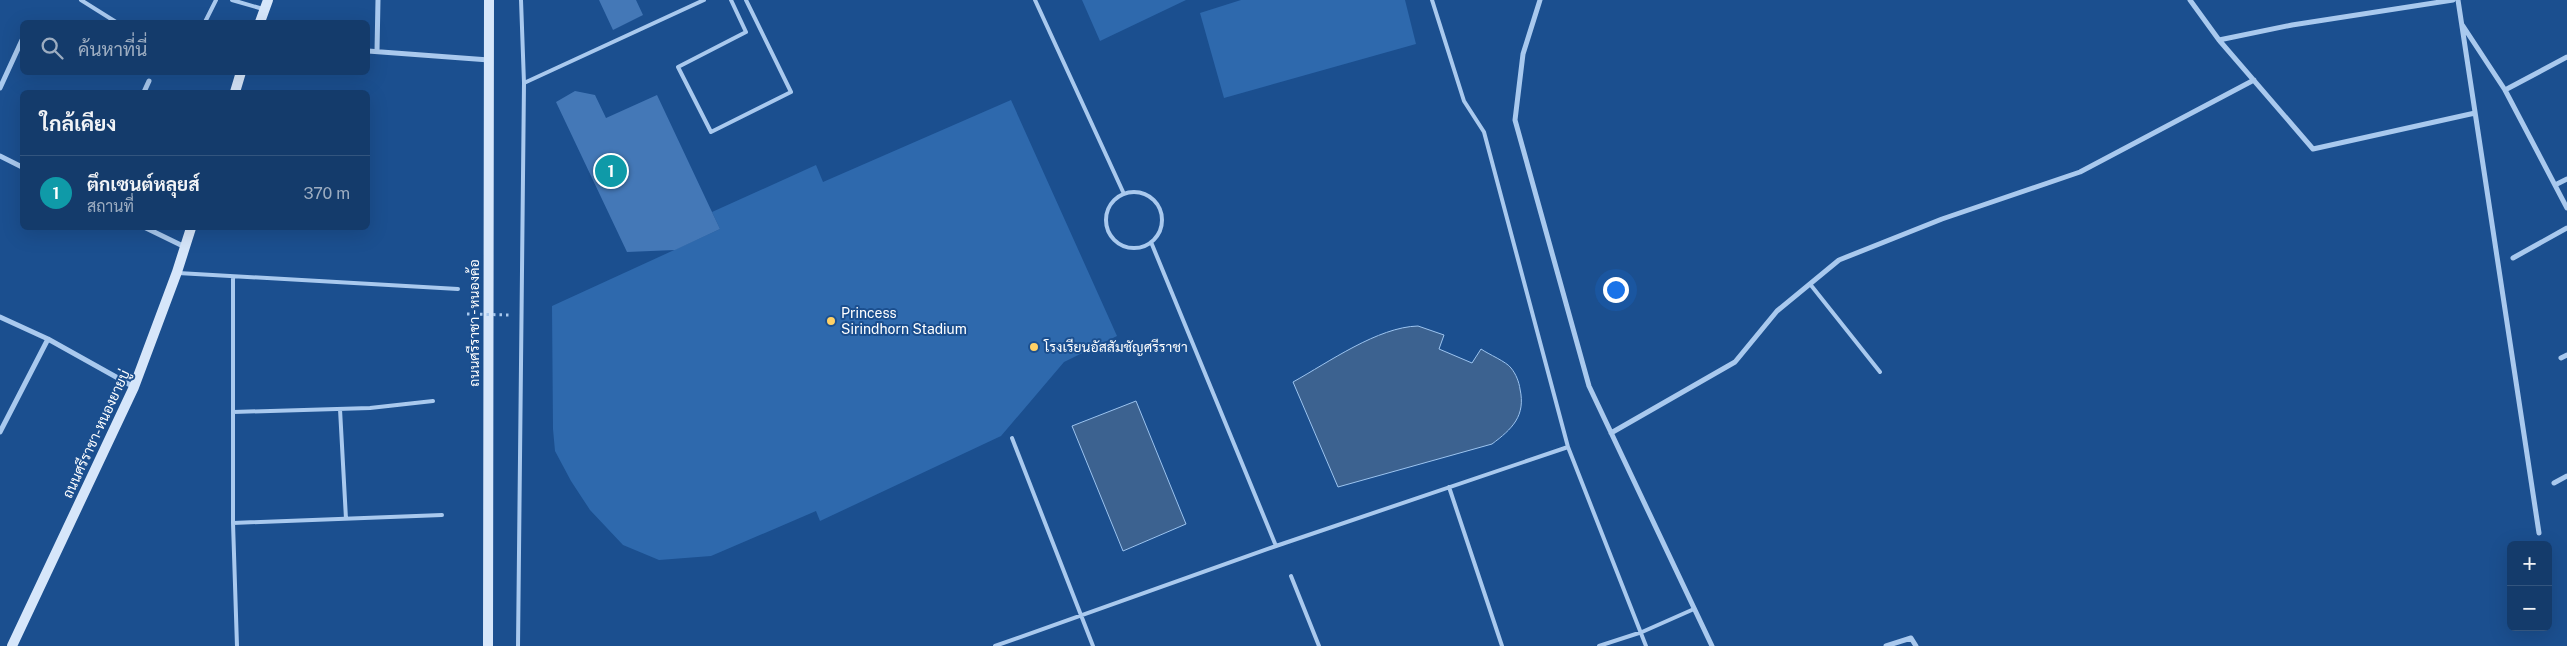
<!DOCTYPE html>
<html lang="th">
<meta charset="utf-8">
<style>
body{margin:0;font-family:"Public Sans",Sarabun,sans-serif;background:#214673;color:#f1f3f6}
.controls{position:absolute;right:15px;bottom:15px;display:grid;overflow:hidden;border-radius:8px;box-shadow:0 5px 20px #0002}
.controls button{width:45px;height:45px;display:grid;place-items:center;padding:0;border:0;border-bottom:1px solid #33557e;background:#143b6b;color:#f1f3f6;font:25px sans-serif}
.you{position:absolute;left:1615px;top:289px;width:18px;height:18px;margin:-12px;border:4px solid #fff;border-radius:50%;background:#1a73e8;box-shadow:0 0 0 8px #1a73e833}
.badge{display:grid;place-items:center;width:32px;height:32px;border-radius:50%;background:#ffd166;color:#fff;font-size:16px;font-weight:700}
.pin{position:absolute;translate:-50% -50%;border:2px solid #fff;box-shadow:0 1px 5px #0006}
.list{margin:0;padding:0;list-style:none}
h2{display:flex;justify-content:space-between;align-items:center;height:65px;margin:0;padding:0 20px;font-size:21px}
h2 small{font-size:16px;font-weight:400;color:#9dadc1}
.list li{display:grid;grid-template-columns:32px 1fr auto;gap:15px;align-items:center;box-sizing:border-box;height:75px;padding:0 20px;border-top:1px solid #33557e}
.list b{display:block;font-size:19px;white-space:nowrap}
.list p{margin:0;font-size:16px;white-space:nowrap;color:#9dadc1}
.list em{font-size:16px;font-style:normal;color:#9dadc1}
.icon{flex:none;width:28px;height:28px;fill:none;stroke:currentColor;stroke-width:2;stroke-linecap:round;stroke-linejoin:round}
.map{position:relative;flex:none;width:2567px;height:646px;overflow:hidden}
.search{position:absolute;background:#143b6b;box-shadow:0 5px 20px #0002;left:20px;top:20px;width:350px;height:55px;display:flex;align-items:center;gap:12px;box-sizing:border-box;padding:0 18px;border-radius:8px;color:#9dadc1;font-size:19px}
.panel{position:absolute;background:#143b6b;box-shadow:0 5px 20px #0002;left:20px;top:90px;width:350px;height:140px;border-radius:8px}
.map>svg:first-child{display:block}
</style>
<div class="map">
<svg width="2567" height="646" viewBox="0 0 2567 646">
<rect width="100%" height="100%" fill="#1b4f8f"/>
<!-- green -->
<path fill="#2e69ad" d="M1082,0H1186L1100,41Z
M1241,0H1405L1416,44L1224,98L1200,13Z
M1011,100L1117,336L1064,362L1001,436L820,521L816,511L711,556L659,560L623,545L590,510L571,481L555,451L553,429L552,306L720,229L712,212L816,165L823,182Z"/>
<!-- water -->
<path fill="#3c6290" stroke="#9cc4f0" d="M1418,326L1444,335L1439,349L1472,363L1481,349C1488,354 1507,362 1511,368C1516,374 1519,382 1520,389C1526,416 1512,429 1492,444L1338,487L1293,382C1329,362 1378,327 1418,326Z
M1136,401L1186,524L1123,551L1072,426Z"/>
<!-- building -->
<path fill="#4478b7" d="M599,0H636L643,15L613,30Z
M575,91L595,95L606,118L657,95L720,229L675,250L627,252L556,102Z"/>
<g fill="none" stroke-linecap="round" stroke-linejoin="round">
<!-- lane -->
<path stroke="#a9c9ee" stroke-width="4" d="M81,0L116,22
M232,0L263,9
M731,0L746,32L678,67L711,132L791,92L746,0
M1035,0L1124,194
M1432,0L1464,101L1484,132L1568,447L1646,646
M205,22L216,0
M524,83L704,0
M1106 220a28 28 0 1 1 56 0a28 28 0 1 1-56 0Z
M1151,242L1276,546
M178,273L458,289
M233,277V523L237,646
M1810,284L1880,372
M340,409L346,519
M233,412L370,408L433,401
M1012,438L1093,646
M1449,487L1502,646
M233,523L442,515
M1291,576L1319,646
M518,646L524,83L521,0
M995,646L1276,546L1568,447
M1599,646L1642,632L1694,609"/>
<!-- street -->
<path stroke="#a9c9ee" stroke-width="5" d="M1540,0L1523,54L1515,120L1589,386L1712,646
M2190,0L2219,40L2313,149L2475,113
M2458,0L2539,533
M2463,26L2505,90L2567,208
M2219,40L2292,25L2453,0
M368,51L489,60
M377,51L378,0
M0,88L22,40
M2505,90L2567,57
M144,92L149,81
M0,156L22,167
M2555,185L2567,179
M146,228L185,247
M2513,258L2567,228
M0,317L48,339L134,387
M2561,358L2567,355
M0,432L48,339
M1611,433L1735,362L1777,311L1839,260L1942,219L2080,172L2254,80
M2554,483L2567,476
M1886,646L1911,638L1916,646"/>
<!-- secondary -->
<path stroke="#d6e6fa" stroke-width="10" d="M260,22L268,0
M235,92L241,72
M12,646L134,387L177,272L191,228
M488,646L489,0"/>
<!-- path-bridge -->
<path stroke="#a9c9ee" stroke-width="3" stroke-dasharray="2.5 4" stroke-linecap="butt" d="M467,314L510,315"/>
</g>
<!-- markers -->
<g fill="#ffd166" stroke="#1b4f8f" stroke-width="2">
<circle cx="831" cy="321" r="5"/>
<circle cx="1034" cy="347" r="5"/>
</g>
<g text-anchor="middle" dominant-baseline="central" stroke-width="4" stroke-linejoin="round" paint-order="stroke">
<!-- poi labels -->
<g font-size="14" fill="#fff" stroke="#1b4f8f" text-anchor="start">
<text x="841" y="313">Princess<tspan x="841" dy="16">Sirindhorn Stadium</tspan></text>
<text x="1044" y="347">โรงเรียนอัสสัมชัญศรีราชา</text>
</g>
<!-- street labels -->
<g font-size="14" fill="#fff" stroke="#1b4f8f">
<text transform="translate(474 323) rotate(-90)">ถนนศรีราชา - หนองค้อ</text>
<text transform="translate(96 434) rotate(-65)">ถนนศรีราชา-หนองยายบู่</text>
</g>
</g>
</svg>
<div class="controls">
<button>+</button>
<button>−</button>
</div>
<div class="you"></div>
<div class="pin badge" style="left:611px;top:171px;background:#0f9aa8">1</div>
<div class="search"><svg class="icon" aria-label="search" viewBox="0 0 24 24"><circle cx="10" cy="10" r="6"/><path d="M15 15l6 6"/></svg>ค้นหาที่นี่</div>
<section class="panel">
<h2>ใกล้เคียง<small></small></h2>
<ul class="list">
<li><span class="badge" style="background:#0f9aa8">1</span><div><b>ตึกเซนต์หลุยส์</b><p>สถานที่</p></div><em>370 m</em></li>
</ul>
</section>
</div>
